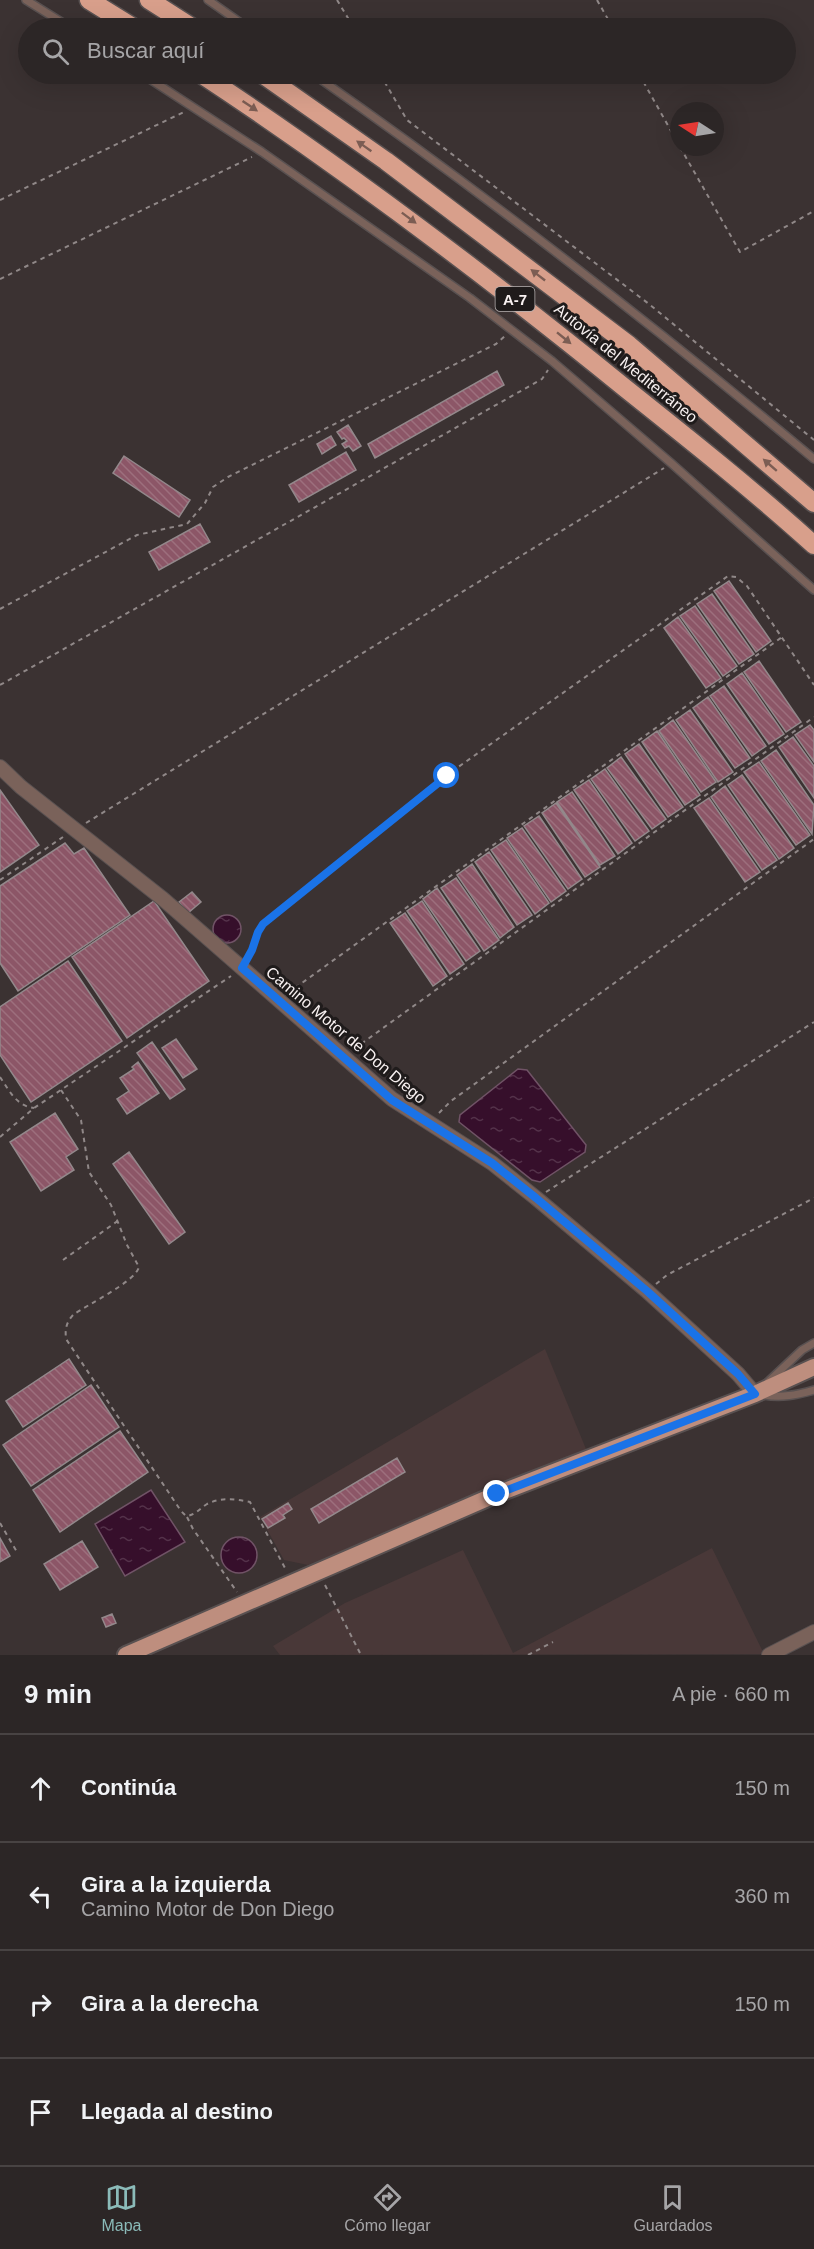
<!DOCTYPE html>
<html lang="es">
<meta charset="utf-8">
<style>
body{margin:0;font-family:Helvetica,sans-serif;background:#383232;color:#f1f3f6}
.compass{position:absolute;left:670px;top:102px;width:54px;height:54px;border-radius:50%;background:#2c2626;box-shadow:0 6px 24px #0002;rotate:282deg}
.stop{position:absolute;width:18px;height:18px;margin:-14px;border:4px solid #1a73e8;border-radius:50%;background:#fff}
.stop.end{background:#1a73e8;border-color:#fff;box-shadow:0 2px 6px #0008}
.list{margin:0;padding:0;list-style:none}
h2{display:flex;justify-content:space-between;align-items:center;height:78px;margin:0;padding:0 24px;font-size:26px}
h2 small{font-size:20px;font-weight:400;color:#a6a5a7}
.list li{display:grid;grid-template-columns:39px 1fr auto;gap:18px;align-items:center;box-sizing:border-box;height:108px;padding:0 24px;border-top:2px solid #484343}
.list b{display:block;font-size:22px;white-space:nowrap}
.list p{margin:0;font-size:20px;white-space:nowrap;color:#a6a5a7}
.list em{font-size:20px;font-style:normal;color:#a6a5a7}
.icon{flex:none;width:33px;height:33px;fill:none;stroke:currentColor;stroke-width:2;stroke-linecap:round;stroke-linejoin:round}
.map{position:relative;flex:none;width:814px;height:1655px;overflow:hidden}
.search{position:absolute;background:#2c2626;box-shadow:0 6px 24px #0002;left:18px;right:18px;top:18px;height:66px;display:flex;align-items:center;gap:15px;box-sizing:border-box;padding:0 21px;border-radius:33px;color:#a6a5a7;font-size:22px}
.sheet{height:510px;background:#2c2626}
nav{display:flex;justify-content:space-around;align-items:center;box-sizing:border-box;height:84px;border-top:2px solid #484343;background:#2c2626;font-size:16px;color:#a6a5a7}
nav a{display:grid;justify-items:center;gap:3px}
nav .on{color:#8bbbb9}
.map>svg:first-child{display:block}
</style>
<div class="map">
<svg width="814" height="1655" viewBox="0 0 814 1655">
<defs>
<pattern id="water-ripples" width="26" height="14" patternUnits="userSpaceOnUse" patternTransform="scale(1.5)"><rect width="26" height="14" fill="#360f2b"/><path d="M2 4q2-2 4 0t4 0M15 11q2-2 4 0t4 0" fill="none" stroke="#54324a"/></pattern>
<pattern id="building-back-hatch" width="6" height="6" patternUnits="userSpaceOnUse" patternTransform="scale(1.5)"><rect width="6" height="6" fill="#8c5667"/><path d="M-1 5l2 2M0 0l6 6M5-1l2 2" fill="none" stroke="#9d6f7d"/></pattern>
</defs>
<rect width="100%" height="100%" fill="#3b3232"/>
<!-- built -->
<path fill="#493838" d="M545,1349L586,1449L308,1565L284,1560L260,1517Z
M712,1548L764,1654L280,1655L273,1646L345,1603L463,1550L513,1653Z"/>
<!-- water -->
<path fill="url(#water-ripples)" stroke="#705366" stroke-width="1.5" d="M213 929a14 14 0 1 1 28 0a14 14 0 1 1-28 0Z
M518,1069L527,1070L586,1145L585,1152L540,1182L532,1180L459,1122L460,1115Z
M151,1490L185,1542L125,1576L95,1524Z
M221 1555a18 18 0 1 1 36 0a18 18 0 1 1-36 0Z"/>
<!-- building -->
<path fill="url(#building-back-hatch)" stroke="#93888b" stroke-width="1.5" d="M497,371L504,385L375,458L368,444Z
M348,425L361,446L353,451L349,446L345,448L342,444L347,441L344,438L342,439L337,432Z
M331,436L336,445L322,454L317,444Z
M346,452L356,470L299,502L289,485Z
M124,456L190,500L179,517L113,473Z
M200,524L210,542L159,570L149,552Z
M729,581L771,641L756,652L714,591Z
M712,594L754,654L739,664L697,604Z
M695,606L737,666L723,676L680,616Z
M678,617L721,678L706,688L664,628Z
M759,661L801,722L786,732L744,672Z
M742,673L784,734L769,744L727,684Z
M724,686L766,746L752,756L710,696Z
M708,697L750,758L735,768L693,708Z
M690,710L733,772L718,782L676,720Z
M673,720L716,782L701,792L659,731Z
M810,725L814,730V762L795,735Z
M657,731L700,795L685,805L642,742Z
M793,737L814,766V798L779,747Z
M639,744L683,807L668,817L625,754Z
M776,750L814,805L812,834L761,761Z
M621,757L666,819L652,829L607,768Z
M759,762L810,835L796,845L744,772Z
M605,769L649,831L635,841L591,779Z
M742,775L794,848L779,859L728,785Z
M589,780L632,843L618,854L574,790Z
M725,786L777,860L762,870L711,797Z
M0,790L39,845L0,872Z
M572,792L615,856L600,865L557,802Z
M709,798L760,872L745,882L694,808Z
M556,803L600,867L585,877L542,813Z
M539,816L582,879L568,889L524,826Z
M522,828L566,891L551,902L507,838Z
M506,840L549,903L535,914L491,850Z
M65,843L74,854L84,848L130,915L18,991L0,963V886Z
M489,852L532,915L517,925L475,862Z
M472,864L514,927L500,938L457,875Z
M456,878L499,940L484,951L441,888Z
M437,888L480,951L466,961L423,899Z
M192,892L201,902L188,913L179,902Z
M154,901L209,981L127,1038L72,957Z
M422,901L464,964L450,974L407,911Z
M405,913L447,976L433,986L390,923Z
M68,961L122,1041L31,1102L0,1055V1007Z
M176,1039L197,1069L183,1078L162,1048Z
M152,1042L185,1089L170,1099L137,1053Z
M138,1062L159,1093L127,1114L117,1099L129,1091L120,1078L134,1069L132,1067Z
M55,1113L78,1149L66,1157L74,1170L41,1191L10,1142Z
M129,1152L185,1232L169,1244L113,1164Z
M69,1359L86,1385L23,1427L6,1401Z
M91,1385L119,1427L31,1486L3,1445Z
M120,1431L148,1472L60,1532L33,1490Z
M397,1458L405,1472L319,1523L311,1509Z
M288,1503L292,1509L283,1515L285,1518L268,1528L262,1519Z
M0,1538L10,1556L0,1562Z
M82,1541L98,1567L60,1590L44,1564Z
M112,1614L116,1623L106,1627L102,1618Z"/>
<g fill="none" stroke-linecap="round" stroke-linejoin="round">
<defs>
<path id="service" d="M26,0L71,28
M208,0L248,28
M142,74L262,152L470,298L552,361L671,463L814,590
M313,74C485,194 652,324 814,459
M768,1382L802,1350L814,1343
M764,1395C782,1398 796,1395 814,1390"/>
<path id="minor" d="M0,767L21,787L163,899L392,1099L492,1163L536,1198L647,1291L738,1374L755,1394
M769,1655L814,1632"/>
<path id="primary" d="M126,1655L497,1494L755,1394L814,1367"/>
<path id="motorway" d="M89,0L134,28
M149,0L193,28
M201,74C348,171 488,277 625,388C689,439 753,490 814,545
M262,74L386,161L629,345L814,503"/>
</defs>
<!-- service casing -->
<use href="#service" stroke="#595151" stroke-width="10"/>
<!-- minor casing -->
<use href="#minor" stroke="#595151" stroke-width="16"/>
<!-- primary casing -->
<use href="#primary" stroke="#595151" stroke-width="20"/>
<!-- motorway casing -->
<use href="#motorway" stroke="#595151" stroke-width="21"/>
<!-- path -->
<path stroke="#908888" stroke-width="2" stroke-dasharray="4.5 4.5" stroke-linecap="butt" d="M337,0L354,28
M597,0L613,28
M380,74L407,120L649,304L814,440
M639,74L679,145
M680,147L740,252L814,211
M0,200L184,112
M0,279L252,157
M0,609L137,535L187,524L205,503L213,487L228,477L496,344L505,336
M0,685L542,379L548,370
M86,823L664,468
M0,880L63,837
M248,957L258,932L263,924L447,775L728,576L736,577L747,586L814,685
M288,993L782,637
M354,1049L814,717
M0,1077C9,1090 16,1106 34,1108
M61,1090L81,1120L89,1172L111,1205L127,1245L139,1267C135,1282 88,1304 73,1315C66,1323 65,1329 66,1339L181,1511L186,1516C196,1515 199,1509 207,1504C221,1497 235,1499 250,1502L286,1570
M439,1113L451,1101L814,839
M0,1137L34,1108L231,976
M546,1192L814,1022
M63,1260L119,1220
M656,1284L667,1275L814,1198
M187,1517L193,1529L237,1592
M0,1523L17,1552
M325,1585L361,1655
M528,1655L553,1642"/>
<!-- service -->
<use href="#service" stroke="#7a625a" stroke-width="7"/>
<!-- minor -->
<use href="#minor" stroke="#7a625a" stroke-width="14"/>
<!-- primary -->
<use href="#primary" stroke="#be8e7e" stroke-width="16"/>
<!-- motorway -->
<use href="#motorway" stroke="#d89f8b" stroke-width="18"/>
</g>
<!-- one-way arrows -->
<defs><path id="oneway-solid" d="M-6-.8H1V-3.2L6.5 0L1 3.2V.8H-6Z" transform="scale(1.5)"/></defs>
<g fill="#7c5d53">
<use href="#oneway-solid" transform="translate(250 106) rotate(34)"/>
<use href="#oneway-solid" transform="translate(364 146) rotate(-145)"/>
<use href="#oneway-solid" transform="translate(409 218) rotate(37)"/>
<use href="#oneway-solid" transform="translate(538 275) rotate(-142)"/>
<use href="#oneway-solid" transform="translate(564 338) rotate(39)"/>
<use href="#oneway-solid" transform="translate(770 465) rotate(-139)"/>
</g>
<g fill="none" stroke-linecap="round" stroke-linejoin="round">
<!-- route -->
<path stroke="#1a73e8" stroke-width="8" d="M447,776L263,924L258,932L252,950L242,968L392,1100L492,1163L536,1198L647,1291L738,1374L755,1394L497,1494"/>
</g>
<g text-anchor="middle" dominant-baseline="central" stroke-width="6" stroke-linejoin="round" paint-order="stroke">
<!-- shield labels -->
<rect fill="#1f1b1b" stroke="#b7b1b1" stroke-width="1.5" x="495.5" y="287" width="39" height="24" rx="4.5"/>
<g font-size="15" font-weight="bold" fill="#f8f1f1">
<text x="515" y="299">A-7</text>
</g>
<!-- street labels -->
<g font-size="16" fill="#f8f1f1" stroke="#1f1b1b">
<text transform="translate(626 363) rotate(39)">Autovía del Mediterráneo</text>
<text transform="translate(346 1035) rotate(40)">Camino Motor de Don Diego</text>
</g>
</g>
</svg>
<svg class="compass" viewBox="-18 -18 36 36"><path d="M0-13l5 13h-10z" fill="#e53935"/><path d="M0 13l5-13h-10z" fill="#a6a5a7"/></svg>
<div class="stop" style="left:447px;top:776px"></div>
<div class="stop end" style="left:497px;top:1494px"></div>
<div class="search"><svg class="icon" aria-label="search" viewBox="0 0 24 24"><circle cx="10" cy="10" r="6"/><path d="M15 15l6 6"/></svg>Buscar aquí</div>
</div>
<section class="sheet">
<h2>9 min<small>A pie · 660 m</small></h2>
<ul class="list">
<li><svg class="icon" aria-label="ahead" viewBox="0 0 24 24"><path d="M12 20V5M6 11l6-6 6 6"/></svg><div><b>Continúa</b></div><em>150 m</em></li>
<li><svg class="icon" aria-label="left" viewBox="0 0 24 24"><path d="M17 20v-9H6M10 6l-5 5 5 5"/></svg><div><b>Gira a la izquierda</b><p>Camino Motor de Don Diego</p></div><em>360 m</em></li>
<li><svg class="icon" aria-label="right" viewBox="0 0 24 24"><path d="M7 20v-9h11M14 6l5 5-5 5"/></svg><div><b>Gira a la derecha</b></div><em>150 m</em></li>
<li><svg class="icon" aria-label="arrive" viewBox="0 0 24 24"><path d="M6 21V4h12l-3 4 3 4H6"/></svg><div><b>Llegada al destino</b></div></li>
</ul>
</section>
<nav>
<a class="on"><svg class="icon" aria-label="map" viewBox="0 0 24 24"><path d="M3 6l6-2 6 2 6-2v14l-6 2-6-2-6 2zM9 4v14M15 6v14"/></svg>Mapa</a>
<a><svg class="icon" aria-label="directions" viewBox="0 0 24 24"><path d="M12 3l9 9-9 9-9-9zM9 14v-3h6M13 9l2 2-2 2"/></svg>Cómo llegar</a>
<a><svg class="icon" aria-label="saved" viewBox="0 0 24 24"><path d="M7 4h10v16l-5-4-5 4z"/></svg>Guardados</a>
</nav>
